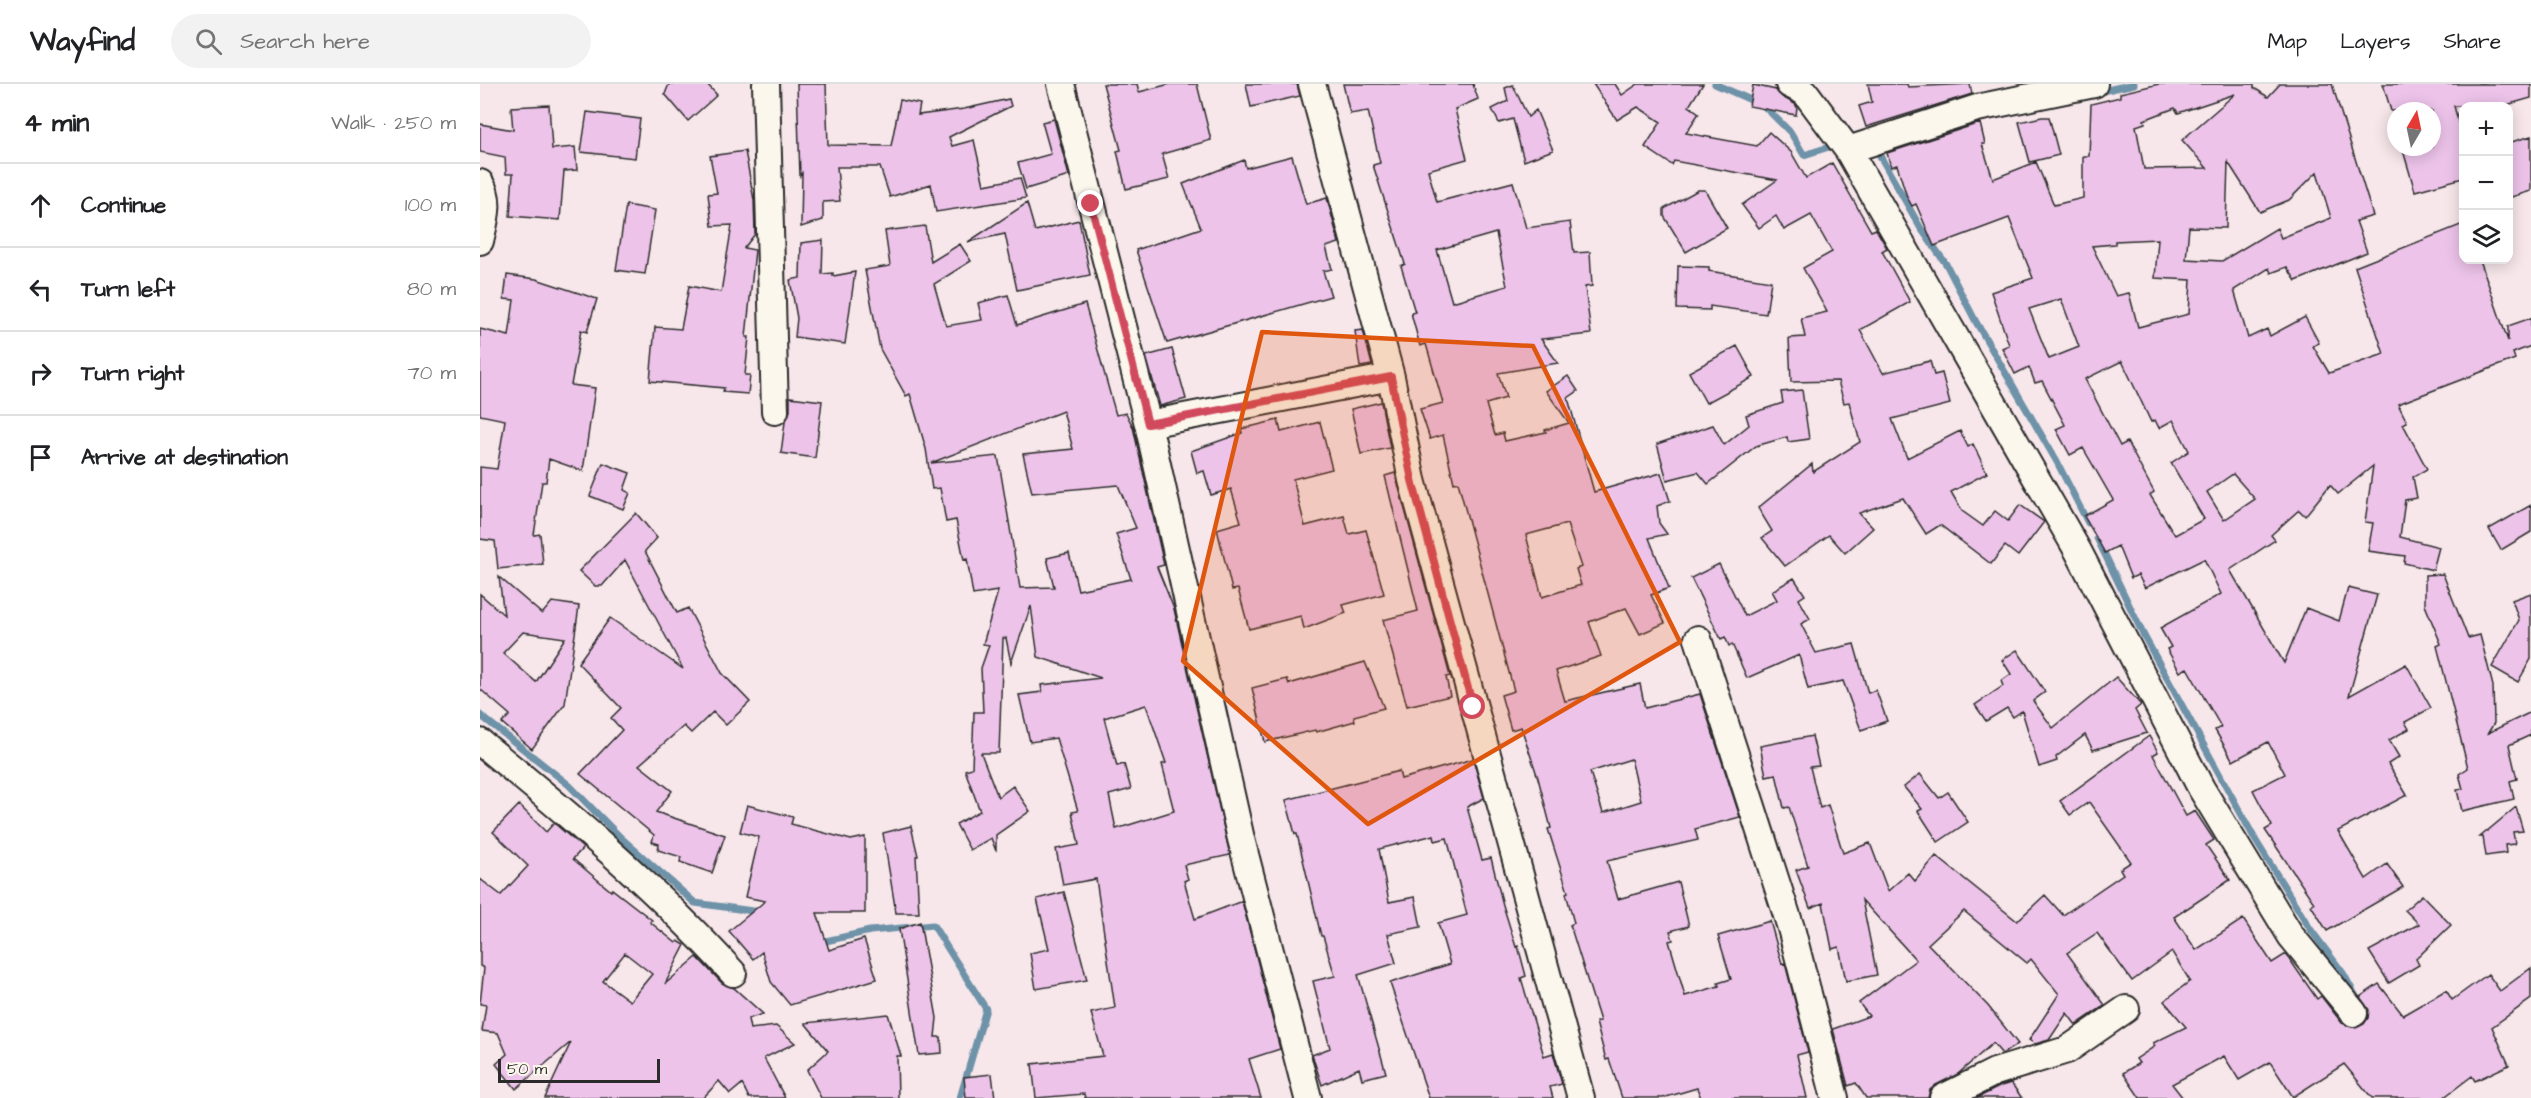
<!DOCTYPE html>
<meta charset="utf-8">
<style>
body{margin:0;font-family:"Architects Daughter",sans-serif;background:#f2f2f2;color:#202124}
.controls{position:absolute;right:18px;top:18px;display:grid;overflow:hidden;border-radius:12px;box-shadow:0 3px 15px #0003}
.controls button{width:54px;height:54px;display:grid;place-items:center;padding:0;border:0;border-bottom:2px solid #e0e0e0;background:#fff;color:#202124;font:30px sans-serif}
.compass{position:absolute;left:1907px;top:18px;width:54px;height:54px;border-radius:50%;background:#fff;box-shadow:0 3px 15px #0003;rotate:9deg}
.scale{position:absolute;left:18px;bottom:15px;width:162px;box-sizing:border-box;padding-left:6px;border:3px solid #2b2b2b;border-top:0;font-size:16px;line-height:21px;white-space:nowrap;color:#2b2b2b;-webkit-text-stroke:4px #fbf7ec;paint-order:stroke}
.stop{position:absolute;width:18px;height:18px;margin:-14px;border:4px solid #d1495b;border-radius:50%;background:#fff}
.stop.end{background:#d1495b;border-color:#fff;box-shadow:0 2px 6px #0008}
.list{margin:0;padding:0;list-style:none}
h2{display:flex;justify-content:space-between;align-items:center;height:78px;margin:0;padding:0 24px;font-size:26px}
h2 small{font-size:20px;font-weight:400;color:#757577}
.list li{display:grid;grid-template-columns:39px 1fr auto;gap:18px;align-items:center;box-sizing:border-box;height:84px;padding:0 24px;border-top:2px solid #e0e0e0}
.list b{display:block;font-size:22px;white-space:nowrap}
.list em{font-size:20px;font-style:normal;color:#757577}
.icon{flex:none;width:33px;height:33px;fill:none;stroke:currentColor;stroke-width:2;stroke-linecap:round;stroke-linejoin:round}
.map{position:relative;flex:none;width:2051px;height:1014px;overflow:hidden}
header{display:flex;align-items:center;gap:36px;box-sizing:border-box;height:84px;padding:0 30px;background:#fff;border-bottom:2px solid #e0e0e0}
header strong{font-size:28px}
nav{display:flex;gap:33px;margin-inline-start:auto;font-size:21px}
.search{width:420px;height:54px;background:#f2f2f2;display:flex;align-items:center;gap:15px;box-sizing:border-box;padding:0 21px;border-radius:33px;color:#757577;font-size:22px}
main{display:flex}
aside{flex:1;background:#fff}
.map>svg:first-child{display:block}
</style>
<header>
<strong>Wayfind</strong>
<div class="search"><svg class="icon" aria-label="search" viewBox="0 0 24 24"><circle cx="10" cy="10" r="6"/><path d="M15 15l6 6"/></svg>Search here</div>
<nav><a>Map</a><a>Layers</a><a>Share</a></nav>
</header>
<main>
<aside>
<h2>4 min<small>Walk · 250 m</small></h2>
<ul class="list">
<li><svg class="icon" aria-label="ahead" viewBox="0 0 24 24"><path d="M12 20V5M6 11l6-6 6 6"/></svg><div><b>Continue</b></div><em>100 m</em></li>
<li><svg class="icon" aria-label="left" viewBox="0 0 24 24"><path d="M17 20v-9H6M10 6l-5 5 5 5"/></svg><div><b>Turn left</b></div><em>80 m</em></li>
<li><svg class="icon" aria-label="right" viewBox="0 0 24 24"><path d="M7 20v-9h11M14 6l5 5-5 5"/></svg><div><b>Turn right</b></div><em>70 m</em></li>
<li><svg class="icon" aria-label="arrive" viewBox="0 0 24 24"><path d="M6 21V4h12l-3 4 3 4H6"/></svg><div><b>Arrive at destination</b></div></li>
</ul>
</aside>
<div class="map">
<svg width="2051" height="1014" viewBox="0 0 2051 1014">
<rect width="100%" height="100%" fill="#f7e7eb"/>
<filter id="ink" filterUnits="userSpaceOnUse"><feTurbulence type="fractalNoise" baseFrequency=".0167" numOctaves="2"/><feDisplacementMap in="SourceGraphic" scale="12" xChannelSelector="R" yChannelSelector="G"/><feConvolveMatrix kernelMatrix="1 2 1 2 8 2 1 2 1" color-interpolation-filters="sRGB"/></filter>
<g filter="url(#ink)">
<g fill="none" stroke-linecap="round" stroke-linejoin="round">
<!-- stream -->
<path stroke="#6e92a8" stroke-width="7" d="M1235,0L1284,22L1311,49L1324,71L1358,60
M1618,8L1654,0
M1395,63L1440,143L1466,180L1496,238L1577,378L1608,439
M1617,454L1663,550L1776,757L1831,846L1863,889L1891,940
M0,631L89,701L141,754L215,819L280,828
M337,859L390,847L453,841L506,925L480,1014"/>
</g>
<!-- building -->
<path fill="#edc3ea" stroke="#2b2b2b" stroke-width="1.5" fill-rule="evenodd" d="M189,0H227L237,11L208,37L185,10Z
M317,0H346L348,61L411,62L420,16L440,20L438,31L484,25L529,15L531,22L469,53L472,62L494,56L504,101L540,94L546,114L456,128L451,100L410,113L400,83H357L360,117L343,118V136L321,143L322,89L320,92Z
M623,0H657L659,8L690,0H717L731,56L682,70L689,95L646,105L637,67L641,66Z
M766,0H817L820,12L771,23Z
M863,0H993L998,15L975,25L987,75L948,86L957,118L1033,98L1046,144L1090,138L1094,169L1110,168L1112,202L1105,203L1111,250L1061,255L1078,279L1018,289L1026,314L1006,320L1015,351L1023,349L1025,357L1066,348L1065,346L1089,339L1066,307L1088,292L1098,307L1088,314L1114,408L1181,389L1190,417L1177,422L1179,439L1187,450L1169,454L1189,504L1171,511L1185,539L1160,550L1146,524L1109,538L1121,572L1076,587L1085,617L1160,600L1165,624L1220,610L1260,733L1215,745L1218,756L1127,777L1138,815L1198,798L1209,842L1190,847L1193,856L1189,857L1205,912L1239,902L1238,899L1251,895L1238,852L1290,837L1302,880L1305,879L1328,968L1317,971L1327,1014H1221L1217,1004L1183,1014H1142L1129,975L1126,976L1116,938L1120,937L1090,841L1094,839L1086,809L1088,808L1068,745L1071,744L1058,694L1041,643L1031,646L1021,611L1034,607L978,398L974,399L963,351L950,355L940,325L963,319L946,260L940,262L931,229L935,228L921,182L925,180L893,81L900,79L888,27L870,30ZM1016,149L1027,202L972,218L957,166ZM1087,440L1101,483L1096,485L1101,501L1062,513L1046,451ZM1151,675L1161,717L1123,729L1110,688Z
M1113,0H1135L1142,11L1158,0H1223L1209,22L1219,29L1206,49L1277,62L1289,48L1311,68L1326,94L1352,79L1391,147L1396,145L1407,164L1402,167L1430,218L1380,246L1403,289L1450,277L1454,291L1462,289L1470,320L1412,335L1427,374L1480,347L1488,363L1493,360L1507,389L1471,408L1482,427L1503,442L1515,427L1528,437L1540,421L1564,438L1538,472L1525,462L1511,480L1460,441L1446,450L1423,414L1379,429L1393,444L1365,469L1349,451L1305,482L1282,454L1292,447L1278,424L1332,380L1333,388L1380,358L1369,318L1364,319L1358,297L1311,298L1309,254L1325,253L1321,234L1347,228L1323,184L1352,168L1331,131L1304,146L1296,132L1279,144L1262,121L1297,96L1194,77L1192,81L1165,63L1181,38L1158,23L1137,36Z
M1388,0H1427L1428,3L1490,0L1492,10L1386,43L1379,22L1392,18Z
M1679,0H1774V4L1788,13L1800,0H1852L1893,132L1876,137L1887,168L1816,197L1807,183L1791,189L1789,184L1754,206L1768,254L1787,245L1790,252L1825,233L1839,259L1833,262L1849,289L1904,270L1875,183L1983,140V176H2000L2028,257V242L2051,234V262L2033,269L2035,275L1918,320L1927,338L1923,340L1947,385L1933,393L1937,414L1925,416L1920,453L1959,463L1953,486L1924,479L1925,472L1888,467L1893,439L1885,438L1893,382L1858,410L1850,401L1825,432L1819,426L1791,451L1795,456L1750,486L1804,579L1826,524L1859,537L1868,504L1897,511L1869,612L1926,580L1951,624L1925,638L1929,645L1909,656L1919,673L1908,680L1927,711L1858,747L1886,795L1907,780L1923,803L1847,847L1831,821L1834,819L1785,746L1792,742L1773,706L1805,690L1788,658L1753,677L1735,646L1741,643L1707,584L1700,588L1687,565L1691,563L1680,544L1741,510L1724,475L1665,504L1658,491L1651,494L1638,462L1625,469L1604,432L1633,416L1603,364L1590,371L1576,345L1585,341L1562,297L1555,299L1549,283L1535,290L1522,264L1529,261L1511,208L1553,194L1529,134L1454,162L1436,120L1432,122L1427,113L1417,81L1411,83L1407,69L1500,39L1505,60H1502L1513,95L1556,78L1574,121L1603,114V72H1609L1611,20L1640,13V9ZM1755,10L1702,56L1727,84L1664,85L1656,42L1665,39L1664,36L1695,24L1698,29ZM1748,78L1780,128L1809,116L1837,88L1851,134L1801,154L1797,144L1742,177L1706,175L1709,143L1746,144ZM1678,155L1675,194L1711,196L1709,230L1658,243L1649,209L1636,212L1612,162L1635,160V157ZM1581,215L1599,263L1569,275L1549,225ZM1642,277L1671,338L1675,336L1679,344L1693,336L1709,367L1691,379L1724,435L1695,451L1670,411L1674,408L1647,358L1640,362L1605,295ZM1753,390L1775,415L1744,436L1727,408Z
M1903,0H2051V14L2023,22H1974L1983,56V94L1935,107L1922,63H1952V27H1911Z
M1033,1L1048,33L1056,26L1073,66L1044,77L1033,35L1019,39L1012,25L1028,17L1025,4Z
M1273,1L1296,6L1302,13L1315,20L1317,23L1316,31L1269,22Z
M69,21L72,65L95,63L97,86L84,87L80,136L30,132L33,90H26L25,73L0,68V40L33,46L31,23Z
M107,28L160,35L155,74L101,68Z
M1562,33H1569L1579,71L1550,78L1539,38Z
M574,35L589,92L546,105L538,79L571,70L562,38Z
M2051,52V107L2028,114V59Z
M265,67L274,116L275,150L264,164L275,166L266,253H269L265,291H270L268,310L243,308L244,304L170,297L175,243L201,245L209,202L241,208L252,141L232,142L228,110L237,109L230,72Z
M812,72L826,120L847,114L859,159L846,163L852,185L843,187L851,212L687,259L656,166L721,144L703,100L764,76L766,84Z
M1218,106H1225L1247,144L1206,168L1184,132V125Z
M547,119L555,147L599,136L610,191L537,206L525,150L488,158Z
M146,121L175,126L165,190L136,186Z
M445,142L451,178L480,160L491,177L454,200L466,242L502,236L498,219L528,211L537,241L605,220L636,331L646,329L653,343L684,481L677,483L694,525L750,771L704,781L708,795L704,797L715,835L762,817L800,965L769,975L781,1014H605L604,1010L556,1014L552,980L623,972L611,929L635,924L616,795L583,801L576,765L599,761L592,728L598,727L576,654L550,658L539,611L562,608L561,601L621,594L558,573L551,522L531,579L526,554H523L519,669H501L518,713L533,702L550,727L516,751V767L511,754L490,766L476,740L500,727L485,686L492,684L494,628H503L501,584L509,561L503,560L518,507L493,511L487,475L484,476L476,436L466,438L460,404L452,405L446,365L430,310L426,312L400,265L385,186L410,182L405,147ZM583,327L593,365L543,370L552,409L638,401L656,444L636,450L651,495L598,506L589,469L567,474L574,503L540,504L518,372L451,379ZM666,621L686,679L682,680L694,727L636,745L629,711L651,705L644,680L637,682L624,634Z
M343,156L342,190L353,189V192L375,188L365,260L315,253L317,234L310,196L320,194L321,159Z
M1198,182L1229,183V187L1291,197L1286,230L1230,222V226L1197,225Z
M27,191L56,195L117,215L107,248L101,246L91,301L115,304L103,387L69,375L66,398H62L54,451L60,450L63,480L18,485L15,457L0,455V383L17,385L25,336L0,331V245L29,252L34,216L24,215Z
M883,246L892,281L880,283L875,247Z
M1257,262L1274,293L1226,319L1209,288Z
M692,265L706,315L680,322L666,272Z
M1322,306L1329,355L1308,358L1307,353L1276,362L1228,400L1218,388L1187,396L1177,360L1233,341L1244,361L1269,341L1266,331L1303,319L1301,308Z
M310,313L342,317L335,374L301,369L305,338L310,327Z
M901,318L910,364L881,370L871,325Z
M798,336L801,348L840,338L852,385L813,395L825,442L864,432L869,450L886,446L904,510L863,521L866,529L824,545L821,532L769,545L758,505L752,506L737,445L761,438L751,405L731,411L724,387L717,389L711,367L762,349L761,345Z
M123,379L150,389L144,406L150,409L143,425L110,412Z
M915,389L970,592L966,593L970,612L927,622L903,536L938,527L905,392Z
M2051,421V448L2021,466L2009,445Z
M156,429L177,454L165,467L197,529L208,524L242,589L270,618L246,641L233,628L211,649L204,642L159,681L192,707L176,728L245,751L232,789L200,778L201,773L178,766L179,760L172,758L174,751L100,690L142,646L131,634L141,624L98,579L130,534L203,585L145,476L122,502H115L99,487Z
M1239,480L1265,532L1297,516L1292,507L1314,494L1325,511L1319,515L1330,535L1321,540L1336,569L1374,560L1388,609L1396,606L1407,637L1381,646L1363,597L1328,605L1319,571L1267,594L1252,560L1249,562L1245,553L1241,555L1211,494Z
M1963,490L1988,554L2000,551L2013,602L2014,639L2008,649L2051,628V651L2029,661L2037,695L2030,697L2034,715L1982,727L1977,706L1983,705L1979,690L1988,684L1957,562L1961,560L1945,521V491Z
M19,493L62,530L72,518L99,522L85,620L52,665L22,639L30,631L0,605V510L24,531ZM43,548L85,554L56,598L23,569Z
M2051,509V575L2038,598L2012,583L2039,536L2032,516Z
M1537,566L1565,608L1553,617L1573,644L1636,593L1661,621L1655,626L1667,649L1613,666L1605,651L1576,673L1577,677L1559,683L1542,627L1533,633L1527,624L1506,637L1495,621L1523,602L1521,597L1531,590L1522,576Z
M885,578L904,624L874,632L875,637L836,648L835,646L785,658L772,604L807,595L809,600Z
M1332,652L1339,682L1330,683L1340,724L1348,721L1363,769L1390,759L1408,807L1428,789L1435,797L1456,772L1537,837L1565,811L1583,831L1643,790L1640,785L1651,778L1609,718L1590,731L1580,717L1669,652L1678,668L1673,671L1706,732L1715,727L1734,756L1726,761L1750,796L1694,833L1716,866L1763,835L1792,879L1806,870L1837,915L1841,912L1862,939L1876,944L1884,940L1888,934L1889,926L1880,913L1899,900L1923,931L1966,906L1972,916L2008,890L2020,907L2051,884V915L2012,943L2029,981L1995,997L1992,992L1963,1014H1892L1864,980L1813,1013L1790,978L1759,996L1744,972L1692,1000L1703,1014H1660L1643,989L1659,979L1656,975L1675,962L1673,959L1706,943L1684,917L1710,897L1692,868L1652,897L1617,849L1587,869L1625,921L1596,941L1587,929L1569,956L1555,960L1549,956L1579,910L1551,875L1547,879L1484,827L1448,860L1508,922L1538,960L1522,970L1513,959L1478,990L1456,1001L1450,1006L1448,1014H1386L1376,999L1368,1002L1353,945L1389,932L1379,919L1436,876L1382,816L1397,891L1366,897L1359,863L1352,865L1343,819L1330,824L1316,786L1328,782L1309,723L1304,724L1296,690L1286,692L1280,662Z
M993,675L1004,714L987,723L1002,776L1011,774L1023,821L1036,863L1038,862L1046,892L1041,894L1064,972L1073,969L1082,1000L1070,1003L1073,1014H949L910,899L970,880L958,839L987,831L967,754L955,757L954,751L899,765L909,818L935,813L941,843L908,850L916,879L878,891L906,989L882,995L879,984L842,1001L832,971L850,964L833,897L855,892L843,852H841L817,750H815L806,716L919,687L921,695Z
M1440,690L1459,714L1468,708L1488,738L1458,758L1438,727L1442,725L1424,703Z
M39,721L66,748L74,739L103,764L93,775L131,807L132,805L172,836L170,838L196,859L198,857L205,861L185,900L217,873L242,899L254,904L283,930L268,935L270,945L296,942L315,959L284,974L305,1014H269L262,1000L250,1010L239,997L223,1014H65L91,958L36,1005L16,980L27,970L18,949L2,947L6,921L0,920L4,884L0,882V795L21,811L48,782L13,748ZM145,869L172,890L150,917L123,897Z
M267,721L313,733L311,740L371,756L385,753V829H337L349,866L384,855L397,895L310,921L291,898L282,868L273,875L249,847L285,817L265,813L279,753L260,748Z
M2036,723L2043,747L2033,748L2035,760L2025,761L2026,769L2006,772L2003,753H2000Z
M431,742L438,772H436L439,829H416L403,749Z
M584,808L607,896L556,905L550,869L569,865L557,815Z
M1942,811L1971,841L1936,875L1939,881L1909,899L1889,867L1939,840L1925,826Z
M440,838L457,934L455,953H461L462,969L439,971L419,845Z
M408,930L421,972H417L418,1014H341L327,986L348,967L325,939Z
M512,990L515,1014H486L484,993Z
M1531,999L1542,1014H1497L1521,1002Z"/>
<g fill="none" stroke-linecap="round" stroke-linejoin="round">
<defs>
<path id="street" d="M286,0L295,327
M581,0L668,340L761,755L828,1014
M832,0L911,293L932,396L1101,1014
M1309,0L1325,8L1368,66L1598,467L1721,704L1811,852L1874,929
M1368,66L1497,24L1614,0
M0,99C12,116 4,139 0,157
M668,340L911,293
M1218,555L1311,844L1355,1014
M0,658C89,730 176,804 253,889
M1463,1014L1515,988L1587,966L1646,925"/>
</defs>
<!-- street casing -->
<use href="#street" stroke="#2b2b2b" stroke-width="30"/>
<!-- street -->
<use href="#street" stroke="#fbf7ec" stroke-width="26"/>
</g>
</g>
<g fill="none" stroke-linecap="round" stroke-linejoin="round" filter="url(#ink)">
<!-- route -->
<path stroke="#d1495b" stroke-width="8" d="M611,120L668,340L911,293L932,396L993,623"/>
</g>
<!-- marked area -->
<path fill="#df570e" fill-opacity="0.2" stroke="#df570e" stroke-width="4.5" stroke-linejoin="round" d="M782,248L1053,262L1200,558L888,740L703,577Z"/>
</svg>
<div class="controls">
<button>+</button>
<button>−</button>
<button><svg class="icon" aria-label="layers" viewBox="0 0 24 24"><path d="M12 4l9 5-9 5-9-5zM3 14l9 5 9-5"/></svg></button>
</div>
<svg class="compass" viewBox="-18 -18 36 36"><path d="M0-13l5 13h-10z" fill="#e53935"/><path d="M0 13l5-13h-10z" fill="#757577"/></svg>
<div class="scale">50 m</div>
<div class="stop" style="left:993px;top:623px"></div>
<div class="stop end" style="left:611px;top:120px"></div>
</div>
</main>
